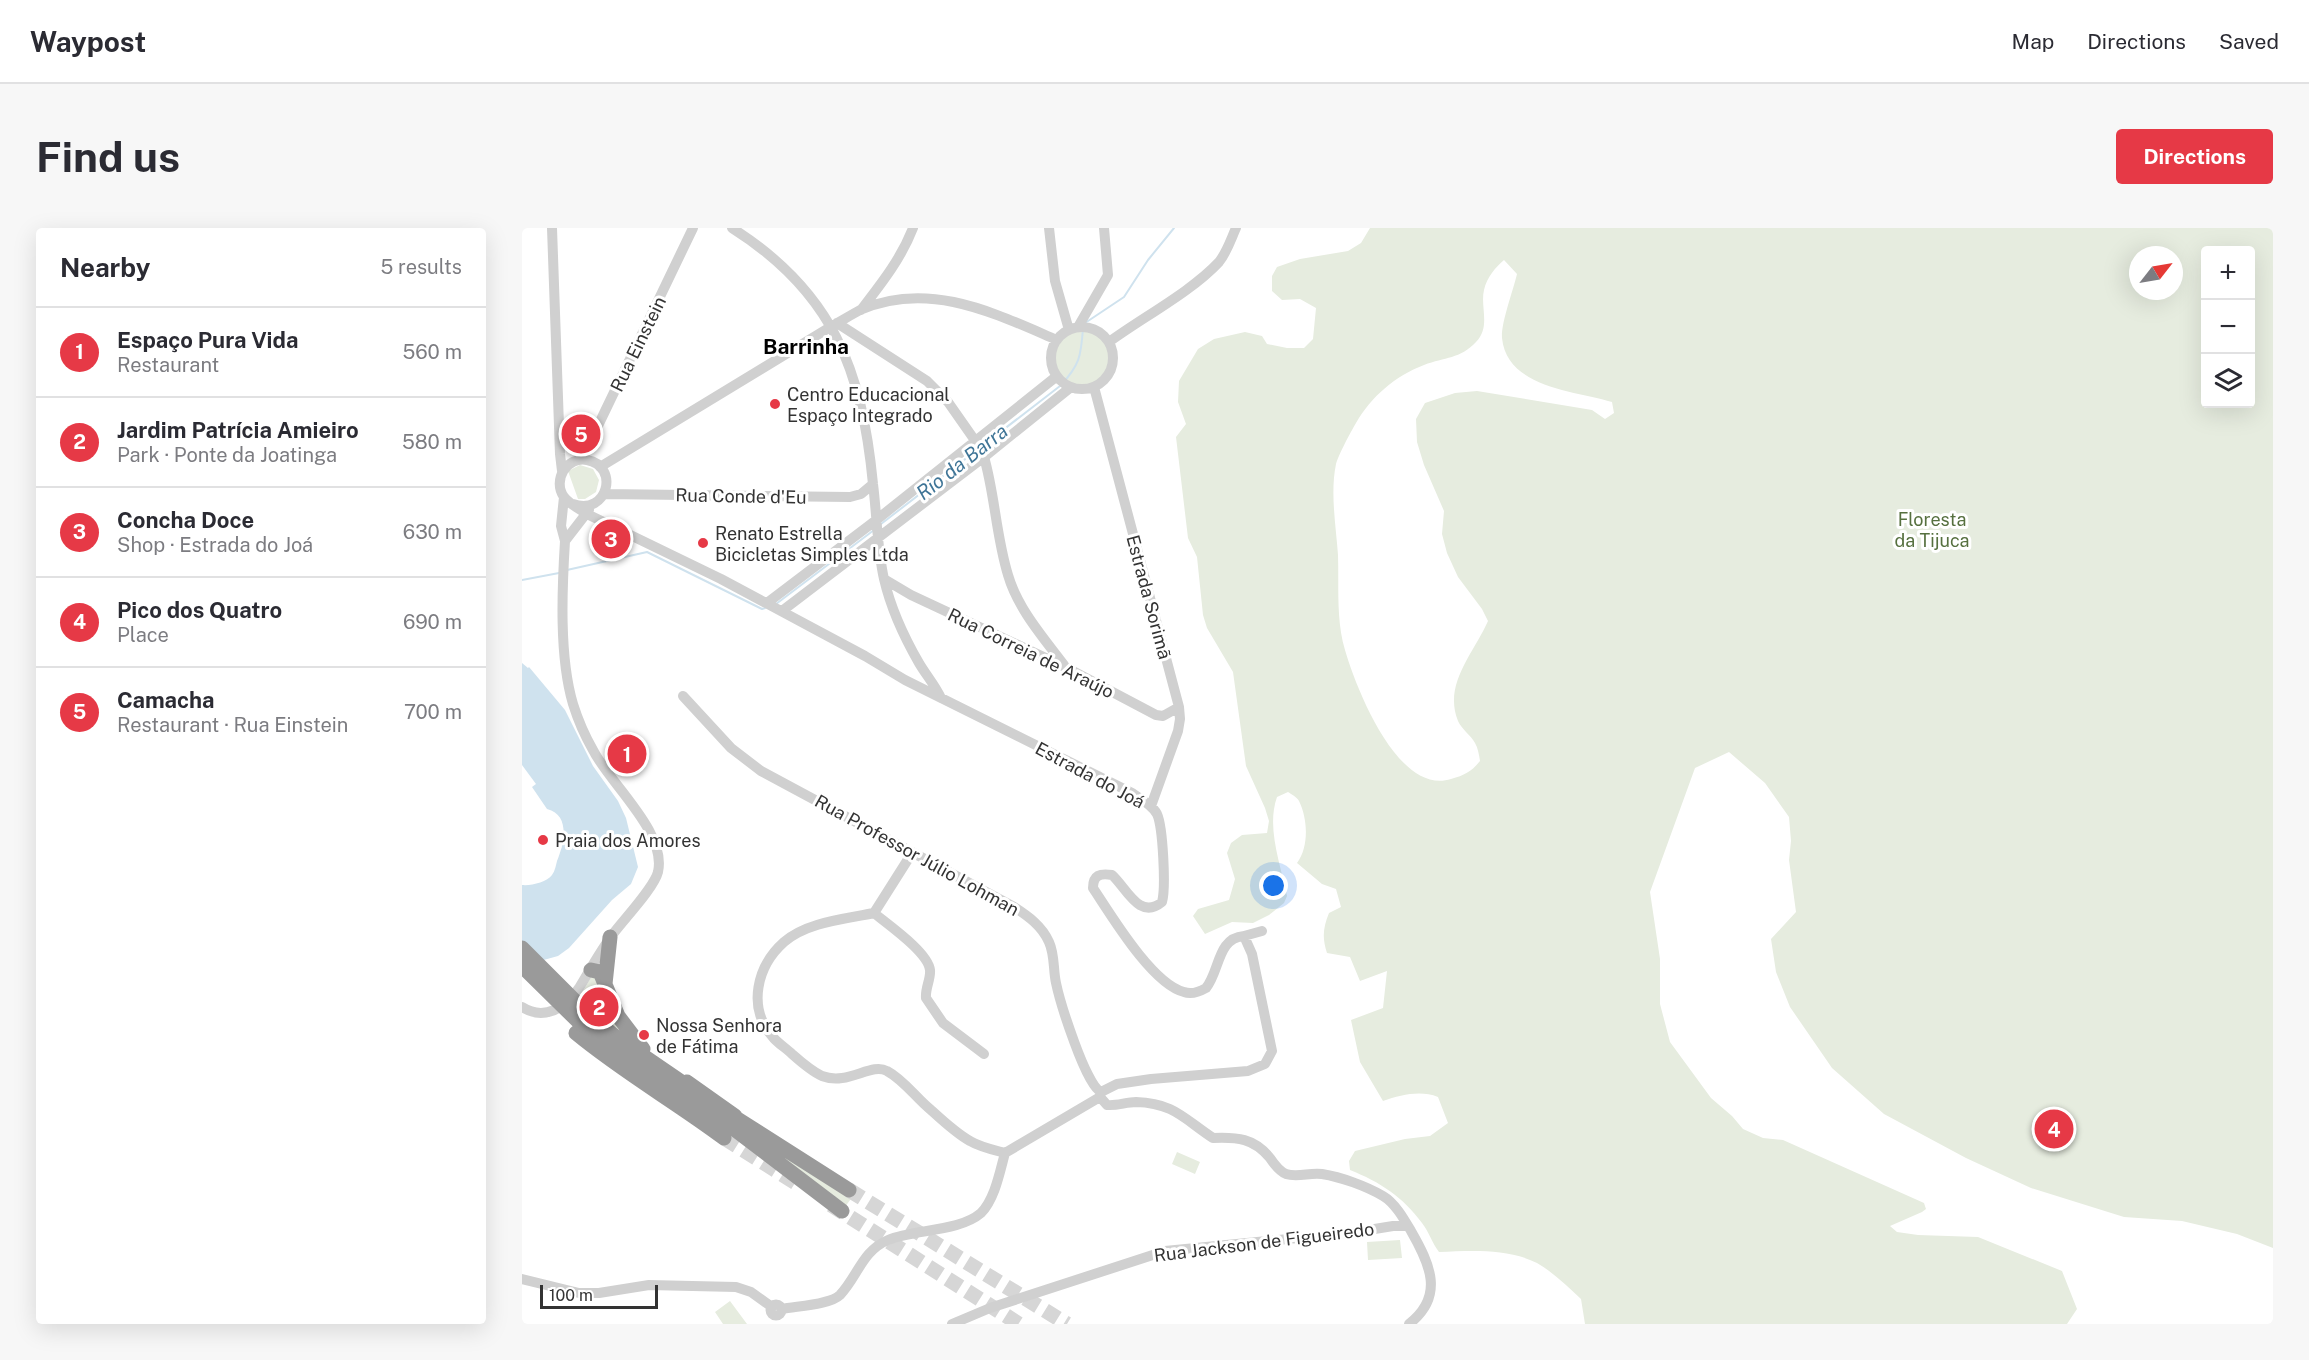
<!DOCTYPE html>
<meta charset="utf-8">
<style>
body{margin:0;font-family:"Public Sans",sans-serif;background:#f7f7f7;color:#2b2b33}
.controls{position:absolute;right:18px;top:18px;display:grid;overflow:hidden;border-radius:6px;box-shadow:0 6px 24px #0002}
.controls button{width:54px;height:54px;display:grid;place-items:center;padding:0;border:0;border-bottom:2px solid #e1e1e2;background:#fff;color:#2b2b33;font:30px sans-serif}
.compass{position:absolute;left:1607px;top:18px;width:54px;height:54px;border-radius:50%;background:#fff;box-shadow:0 6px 24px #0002;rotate:59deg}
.scale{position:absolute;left:18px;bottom:15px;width:118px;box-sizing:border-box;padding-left:6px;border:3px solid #333;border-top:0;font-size:16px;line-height:21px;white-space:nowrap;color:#333;-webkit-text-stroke:4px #fff;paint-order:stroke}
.you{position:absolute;left:752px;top:658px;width:21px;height:21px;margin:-15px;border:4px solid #fff;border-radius:50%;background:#1a73e8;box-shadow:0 0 0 9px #1a73e833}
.badge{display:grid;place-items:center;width:39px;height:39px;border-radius:50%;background:#e63946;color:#fff;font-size:20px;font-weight:700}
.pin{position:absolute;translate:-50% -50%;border:3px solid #fff;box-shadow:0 2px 6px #0006}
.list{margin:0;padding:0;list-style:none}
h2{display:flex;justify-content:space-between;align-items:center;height:78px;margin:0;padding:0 24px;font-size:26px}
h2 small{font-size:20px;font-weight:400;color:#7c7c81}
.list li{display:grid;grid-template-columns:39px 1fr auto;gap:18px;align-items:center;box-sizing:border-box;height:90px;padding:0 24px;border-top:2px solid #e1e1e2}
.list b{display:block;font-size:22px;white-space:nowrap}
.list p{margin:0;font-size:20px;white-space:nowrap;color:#7c7c81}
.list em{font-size:20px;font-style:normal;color:#7c7c81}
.icon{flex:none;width:33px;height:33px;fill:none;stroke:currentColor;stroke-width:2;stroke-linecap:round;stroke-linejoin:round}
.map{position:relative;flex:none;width:1751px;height:1096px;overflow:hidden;border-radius:6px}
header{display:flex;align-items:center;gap:36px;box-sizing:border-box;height:84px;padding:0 30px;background:#fff;border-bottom:2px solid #e1e1e2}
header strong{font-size:28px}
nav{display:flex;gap:33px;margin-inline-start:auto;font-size:21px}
.intro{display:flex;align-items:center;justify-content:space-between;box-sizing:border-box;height:144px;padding:0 36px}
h1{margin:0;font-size:42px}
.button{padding:15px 27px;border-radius:6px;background:#e63946;color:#fff;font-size:21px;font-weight:700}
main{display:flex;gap:36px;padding:0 36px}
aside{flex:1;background:#fff;border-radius:6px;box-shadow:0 6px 24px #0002}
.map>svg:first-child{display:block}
</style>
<header>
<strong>Waypost</strong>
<nav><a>Map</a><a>Directions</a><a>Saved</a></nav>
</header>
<div class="intro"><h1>Find us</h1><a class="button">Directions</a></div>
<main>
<aside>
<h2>Nearby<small>5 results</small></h2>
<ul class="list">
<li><span class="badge">1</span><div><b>Espaço Pura Vida</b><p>Restaurant</p></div><em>560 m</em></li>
<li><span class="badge">2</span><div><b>Jardim Patrícia Amieiro</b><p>Park · Ponte da Joatinga</p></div><em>580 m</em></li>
<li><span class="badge">3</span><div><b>Concha Doce</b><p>Shop · Estrada do Joá</p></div><em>630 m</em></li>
<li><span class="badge">4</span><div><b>Pico dos Quatro</b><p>Place</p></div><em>690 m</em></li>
<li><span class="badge">5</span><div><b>Camacha</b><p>Restaurant · Rua Einstein</p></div><em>700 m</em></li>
</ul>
</aside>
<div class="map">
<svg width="1751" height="1096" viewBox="0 0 1751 1096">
<rect width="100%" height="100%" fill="#fff"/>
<!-- green -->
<path fill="#e6ecdf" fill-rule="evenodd" d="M848,0H1751V1020L1715,1006L1660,993L1602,989L1509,960L1444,930L1362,886L1310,840L1268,779L1254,744L1249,711L1274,684L1267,632L1269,613L1267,589L1243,555L1207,524L1173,540L1128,664L1138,731V776L1148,814L1189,870L1210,888L1221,901L1241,910L1261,912L1402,975L1404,981L1400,984L1368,998L1375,1004L1396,1007L1456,1009L1540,1043L1555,1081L1545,1096H1063L1059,1071C1046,1059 1031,1044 1015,1035C985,1020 949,1023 917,1024C910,1015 907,1004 900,995C881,969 858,954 828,942L827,933L833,923L883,911L908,908L926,895L916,869C898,862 879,867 861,873L838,834L829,792L861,780L865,743L838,753L828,729L805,725C800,710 801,700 807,685L819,679L814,661L800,656L775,635C787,619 786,591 777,573C775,569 769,566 766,564L755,569C744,600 759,637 765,668L762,675L747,687L731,695L710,694L683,706L671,688L676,681L707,672L713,651L705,625L709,615L720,607L745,605L747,593L743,580L724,538L711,444L685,400L681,387L675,329L666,310L654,209L664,196L656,174L657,153L676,121L692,111L723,104L740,108L745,116L765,120H782L791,111L794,80L778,71L760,72L750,63V48L755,39L778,31L826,23L839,15ZM1684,22H1728V176H1684ZM1616,27H1652V63H1616ZM982,32L995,46C991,63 979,95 980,110C985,160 1053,163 1090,174L1092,185L1083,191L1070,182L955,163L933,165L903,175L894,191L895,214L902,237L922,283L920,306L925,325L936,349L960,381L966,393C952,425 921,456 936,493C940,502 949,507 953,515C956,520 957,527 958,533C949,544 943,547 929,551C876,568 834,460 823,422C814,392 817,358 816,327C814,298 808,265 814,236C817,226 828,205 834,195C849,169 873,148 902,137C923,129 938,131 954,114C969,99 958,79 962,62C965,49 973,40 982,32Z
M533 130a27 27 0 1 1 54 0a27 27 0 1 1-54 0Z
M58,237L71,241L77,252L74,264L63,271H56L46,243Z
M72,744L100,806L57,770Z
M239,915L331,968L323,979Z
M655,924L678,934L673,946L650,936Z
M878,1012L880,1030L846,1032L845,1014Z
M208,1073L225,1096H201L193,1084Z"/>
<!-- water -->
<path fill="#cfe2ee" d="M0,435L6,440L7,439L43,482L71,538L96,573L104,590L116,639L109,656L90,672L47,720L36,728L0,738V657C9,658 25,654 30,647C33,643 34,637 35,633C42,616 49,587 25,581L10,559L14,556L0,537Z"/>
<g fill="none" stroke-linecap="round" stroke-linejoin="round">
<!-- stream -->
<path stroke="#cfe2ee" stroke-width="2" d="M563,95L602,69L626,32L652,0
M359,296L538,158C558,137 559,128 561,100
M45,342L125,324L240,381L243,380
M0,352L37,345
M254,376L352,302"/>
<!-- highway-tunnel -->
<path stroke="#d6d6d6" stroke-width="15" stroke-dasharray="15 8" stroke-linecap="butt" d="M202,910L274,955
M327,962L545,1096
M309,977L497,1096"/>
<!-- minor -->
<path stroke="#d0d0d0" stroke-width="10" d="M30,0L38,226L40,243
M210,0C311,64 340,142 351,256C355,288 355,320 362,351C369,381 382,409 397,435C404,447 413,457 419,470
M527,0L533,53L547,102
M339,82C359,56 379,31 391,0
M315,95L405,153L426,174L454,214
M556,99L586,47L582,0
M529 130a31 31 0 1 1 62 0a31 31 0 1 1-62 0Z
M587,114C621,89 669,64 697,34C705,24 709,11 714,0
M572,159L657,479L658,491L656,503L629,578
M462,229C473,267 474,308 486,347C496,381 521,409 542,437
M60,231L171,0
M78,239L310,98C319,93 329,87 338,82C407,52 472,85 535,112
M82,266L328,269L339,266L351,256
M51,276C86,288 98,238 65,232C45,228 30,252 42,269C47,276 58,281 65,286L199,351L343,428L383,452L610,565C619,571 630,577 635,586C641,599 644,660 640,674C617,693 604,659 590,647C578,645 571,647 571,660C589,687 630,756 662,764C670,767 677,764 684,760C698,743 695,710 722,708L730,726L750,823L743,836L726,843L629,851L595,856L579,864L578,869L585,877C595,878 604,874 614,874C652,875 662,891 691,910C715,909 732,910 748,930C752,936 757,943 764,946C776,950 788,944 800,946C819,949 844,958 861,968C873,975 882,991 889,1003C908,1036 923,1068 887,1096
M43,313L67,282
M362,351L389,367L545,440L634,487L641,488L657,479
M245,375L353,293L535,148
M260,383L462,229L549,159
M161,468L209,520L239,543L492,679C506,688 520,698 527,714C533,727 531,742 534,755C538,774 564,858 579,864
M390,625L352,685C323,691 285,694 262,714C235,738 225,779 250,808C255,815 264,820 270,826C279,834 289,843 300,848C326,858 349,834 365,843C382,852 394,870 409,882C421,893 435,906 448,913C458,919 472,922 483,925
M352,685C365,696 406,724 408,742C409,751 403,760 404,770L421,795L462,826
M722,708L740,703
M0,779C22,793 44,780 57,760C68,742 78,723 91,706C102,691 132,660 136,644C145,604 88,556 71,522C63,508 56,492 51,476C37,429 40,361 43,313L39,298L42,269
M0,1051L57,1065H77L127,1057L214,1059L229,1064L250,1079
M248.5 1082a5.5 5.5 0 1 1 11 0a5.5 5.5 0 1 1-11 0Z
M260,1081C274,1078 308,1077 318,1067C336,1048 340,1023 366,1012C392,1001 437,1004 459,985C473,971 478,943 483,925L578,869
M430,1096L468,1080L643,1023L828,1005L871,998H886"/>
<!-- highway -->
<path stroke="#9a9a9a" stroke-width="15" d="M69,742L78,744L96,788L121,821
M83,756L88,709
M68,788L95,810L171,862
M60,797L114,837L211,900L320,983
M54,805C101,844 154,874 202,910
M165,854L213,888
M206,885L327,962"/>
<!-- highway-bridge -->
<path stroke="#9a9a9a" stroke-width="15" d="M0,720L68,788
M0,738L60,797"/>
</g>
<!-- markers -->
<g fill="#e63946" stroke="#fff" stroke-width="2">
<circle cx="253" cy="176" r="6"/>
<circle cx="181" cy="315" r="6"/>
<circle cx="21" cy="612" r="6"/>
<circle cx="122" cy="807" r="6"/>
</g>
<g text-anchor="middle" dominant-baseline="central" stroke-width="6" stroke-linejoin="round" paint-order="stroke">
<!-- street labels -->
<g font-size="18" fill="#333" stroke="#fff">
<text transform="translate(116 116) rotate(-64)">Rua Einstein</text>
<text transform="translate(219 268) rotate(1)">Rua Conde d'Eu</text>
<text transform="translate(627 369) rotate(75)">Estrada Sorimã</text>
<text transform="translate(509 425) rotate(26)">Rua Correia de Araújo</text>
<text transform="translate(568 547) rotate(28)">Estrada do Joá</text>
<text transform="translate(395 627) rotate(29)">Rua Professor Júlio Lohman</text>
<text transform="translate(742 1014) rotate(-7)">Rua Jackson de Figueiredo</text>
</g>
<!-- poi labels -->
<g font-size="18" fill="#333" stroke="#fff" text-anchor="start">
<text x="265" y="166">Centro Educacional<tspan x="265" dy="21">Espaço Integrado</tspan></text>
<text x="193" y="305">Renato Estrella<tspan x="193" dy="21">Bicicletas Simples Ltda</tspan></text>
<text x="33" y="612">Praia dos Amores</text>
<text x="134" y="797">Nossa Senhora<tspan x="134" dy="21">de Fátima</tspan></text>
</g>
<!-- park labels -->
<g font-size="18" fill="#56703f" stroke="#fff">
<text x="1410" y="291">Floresta<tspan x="1410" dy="21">da Tijuca</tspan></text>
</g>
<!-- water labels -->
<g font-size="20" font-style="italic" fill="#3f7597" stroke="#fff">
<text transform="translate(440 234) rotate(-38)">Rio da Barra</text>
</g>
<!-- quarter labels -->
<g font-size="21" font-weight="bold" fill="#000" stroke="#fff">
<text x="284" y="118">Barrinha</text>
</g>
</g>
</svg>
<div class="controls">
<button>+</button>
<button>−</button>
<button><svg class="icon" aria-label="layers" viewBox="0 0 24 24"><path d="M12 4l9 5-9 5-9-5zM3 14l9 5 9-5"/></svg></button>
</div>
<svg class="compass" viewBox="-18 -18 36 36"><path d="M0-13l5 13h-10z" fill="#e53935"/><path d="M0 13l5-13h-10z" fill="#7c7c81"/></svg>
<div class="scale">100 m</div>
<div class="you"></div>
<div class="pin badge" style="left:105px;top:526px">1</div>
<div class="pin badge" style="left:77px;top:779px">2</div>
<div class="pin badge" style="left:89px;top:311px">3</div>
<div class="pin badge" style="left:1532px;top:901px">4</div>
<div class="pin badge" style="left:59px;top:206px">5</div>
</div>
</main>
